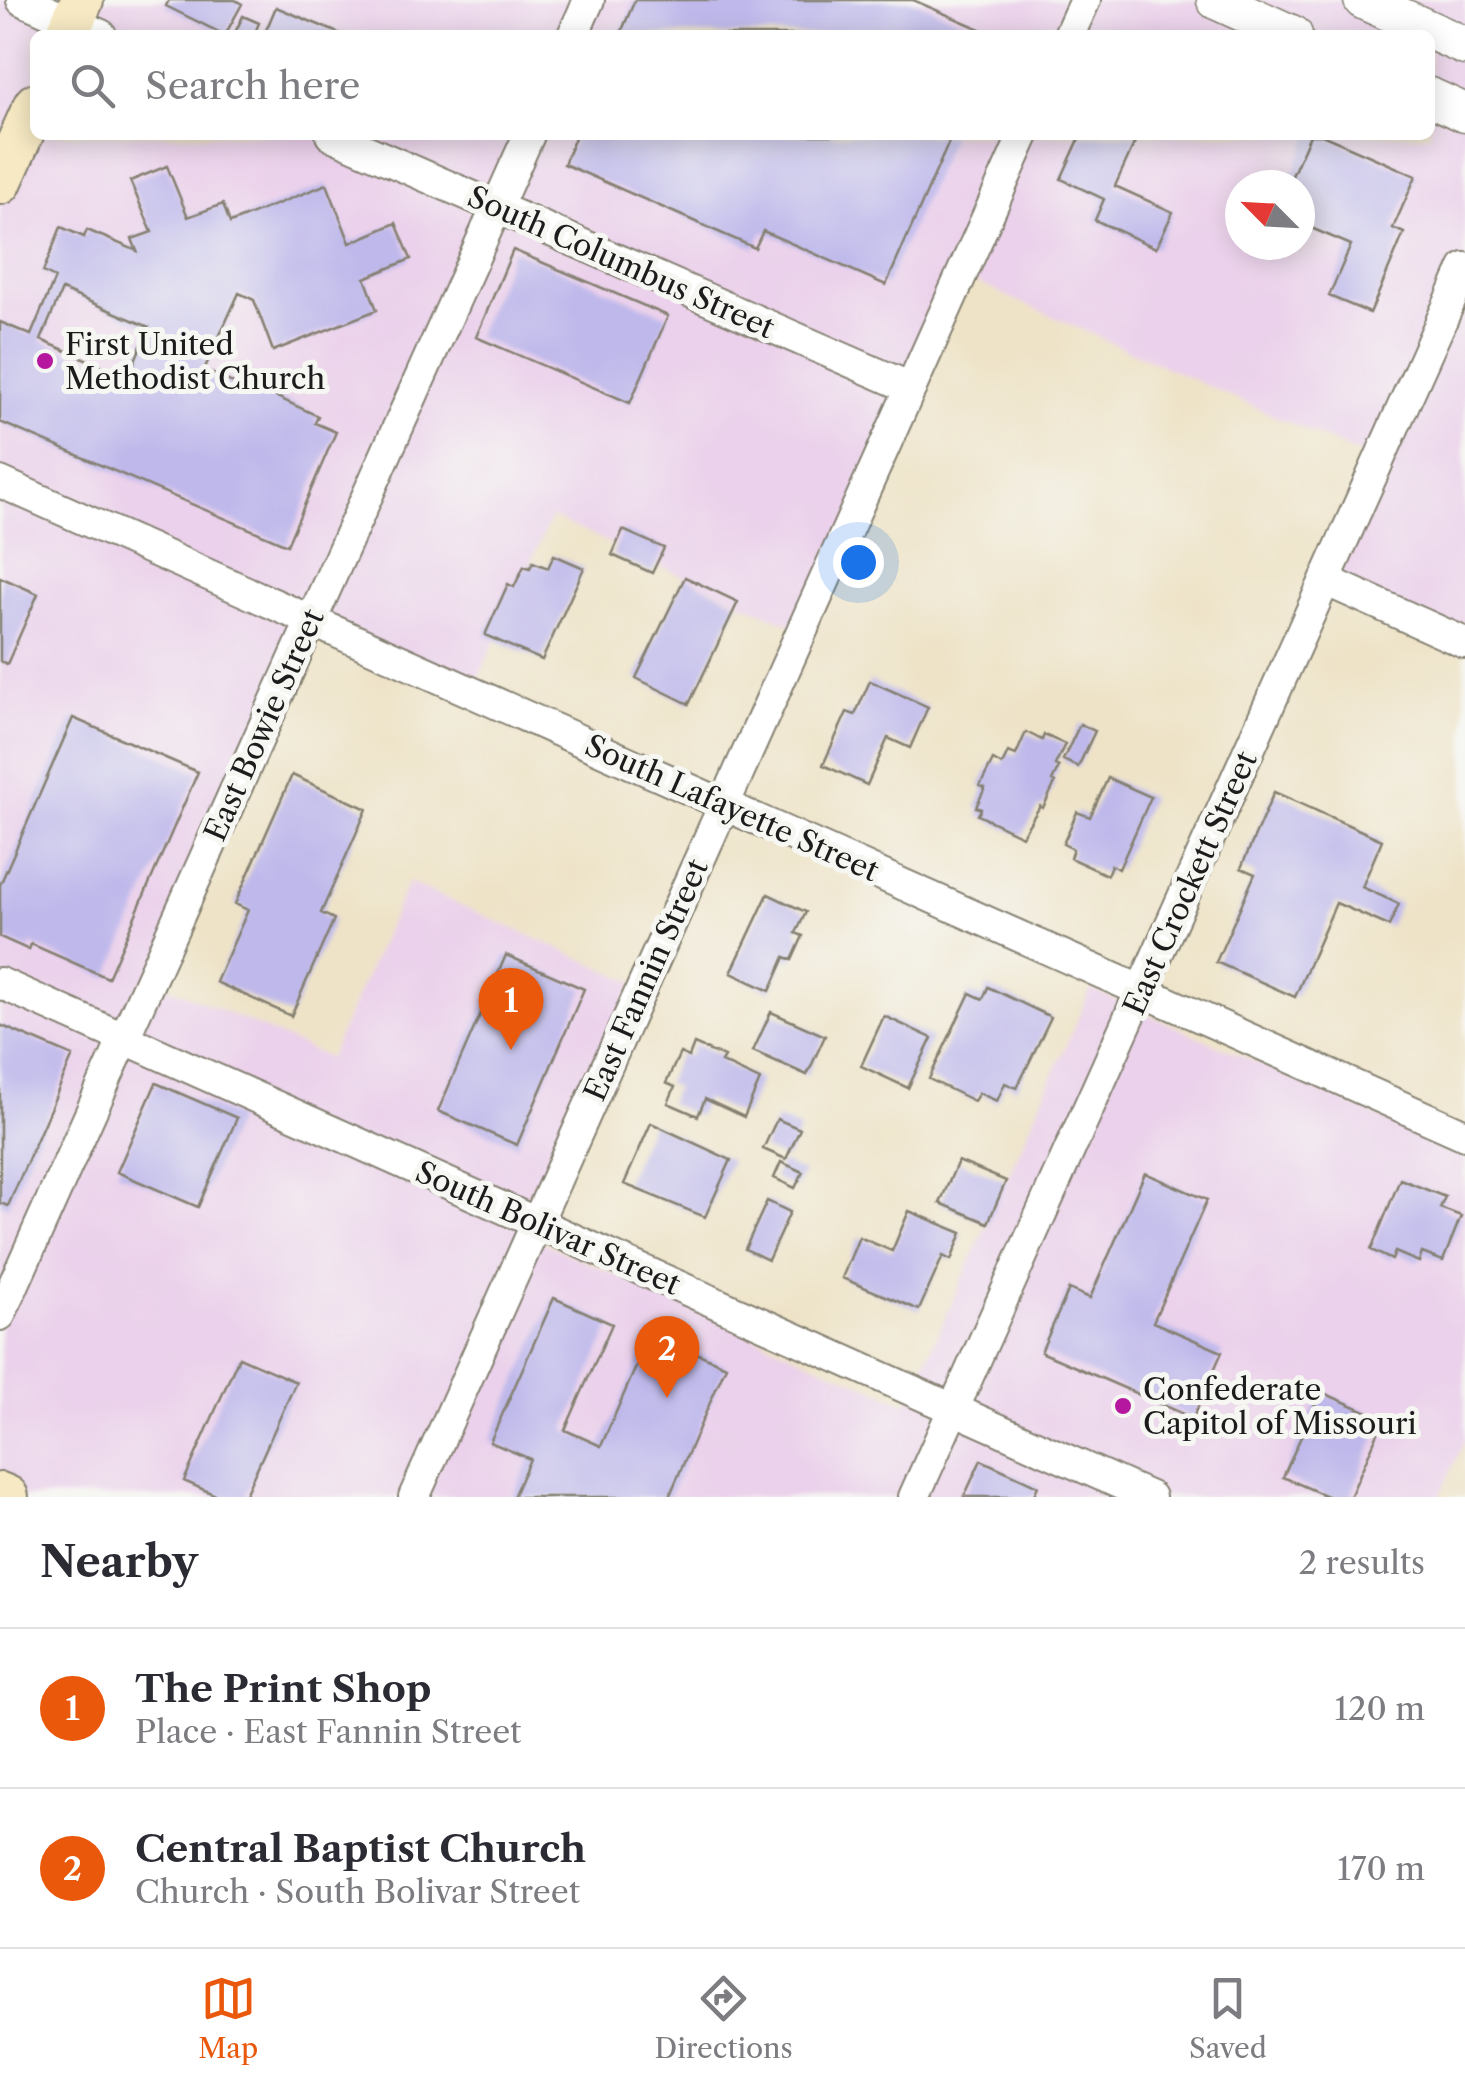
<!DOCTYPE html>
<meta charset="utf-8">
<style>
body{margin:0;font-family:"Libre Caslon Text",serif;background:#f7f7f7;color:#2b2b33}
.compass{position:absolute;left:1225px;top:170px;width:90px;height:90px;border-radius:50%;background:#fff;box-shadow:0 5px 25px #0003;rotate:294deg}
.you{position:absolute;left:858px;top:562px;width:35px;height:35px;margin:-25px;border:8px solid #fff;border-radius:50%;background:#1a73e8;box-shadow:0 0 0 15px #1a73e833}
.badge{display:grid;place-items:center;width:65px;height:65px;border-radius:50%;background:#ea580c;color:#fff;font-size:32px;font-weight:700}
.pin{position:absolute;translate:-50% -82px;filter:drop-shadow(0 2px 5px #0008)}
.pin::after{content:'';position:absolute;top:52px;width:35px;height:30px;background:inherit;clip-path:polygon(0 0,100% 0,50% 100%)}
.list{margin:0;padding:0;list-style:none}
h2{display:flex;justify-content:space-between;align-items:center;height:130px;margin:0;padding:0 40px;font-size:42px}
h2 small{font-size:32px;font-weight:400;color:#7c7c81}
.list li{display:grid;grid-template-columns:65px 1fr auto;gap:30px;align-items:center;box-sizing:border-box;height:160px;padding:0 40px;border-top:2px solid #e1e1e2}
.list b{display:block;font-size:38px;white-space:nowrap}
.list p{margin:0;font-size:32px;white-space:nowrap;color:#7c7c81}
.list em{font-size:32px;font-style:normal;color:#7c7c81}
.icon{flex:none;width:55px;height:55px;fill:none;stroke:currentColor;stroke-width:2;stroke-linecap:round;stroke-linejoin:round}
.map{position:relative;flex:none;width:1465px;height:1497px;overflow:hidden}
.search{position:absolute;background:#fff;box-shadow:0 5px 25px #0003;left:30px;right:30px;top:30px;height:110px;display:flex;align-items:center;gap:25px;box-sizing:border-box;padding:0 35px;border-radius:15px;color:#7c7c81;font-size:38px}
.sheet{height:450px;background:#fff}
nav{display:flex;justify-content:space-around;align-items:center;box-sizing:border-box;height:140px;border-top:2px solid #e1e1e2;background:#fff;font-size:28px;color:#7c7c81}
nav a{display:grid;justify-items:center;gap:5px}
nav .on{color:#ea580c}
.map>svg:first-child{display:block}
</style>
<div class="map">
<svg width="1465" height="1497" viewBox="0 0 1465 1497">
<rect width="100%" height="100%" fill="#f6f6f2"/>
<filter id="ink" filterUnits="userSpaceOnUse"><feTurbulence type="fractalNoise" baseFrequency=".01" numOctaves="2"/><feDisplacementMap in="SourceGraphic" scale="20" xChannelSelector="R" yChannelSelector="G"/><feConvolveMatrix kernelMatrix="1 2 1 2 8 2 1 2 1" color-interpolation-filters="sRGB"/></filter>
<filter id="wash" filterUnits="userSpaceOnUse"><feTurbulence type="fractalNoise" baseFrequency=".0048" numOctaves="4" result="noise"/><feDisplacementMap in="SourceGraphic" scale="40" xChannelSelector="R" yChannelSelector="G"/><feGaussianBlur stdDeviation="2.25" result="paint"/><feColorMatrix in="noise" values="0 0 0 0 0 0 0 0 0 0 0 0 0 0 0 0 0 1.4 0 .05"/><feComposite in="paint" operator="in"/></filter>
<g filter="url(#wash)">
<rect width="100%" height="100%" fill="#eee3c7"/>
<!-- built -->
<path fill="#ebd1eb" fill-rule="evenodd" d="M0,0H1465V649L1312,580L1366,457L962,276L803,630L551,517L469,699L310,628L153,980L329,1058L408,882L634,982L524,1234L907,1404L1091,989L1465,1155V1439L1439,1497H0ZM35,35H1430V135H35ZM1240,185H1300V245H1240Z"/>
<g id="blocks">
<!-- building -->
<path fill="#bfb9eb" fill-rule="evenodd" d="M169,0H235L242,4L225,35L166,6Z
M635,0H913L994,35H620Z
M276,7L343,35H264Z
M243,16L259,23L254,35H234Z
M576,135H952L886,285L763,231L755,248L564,164Z
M1081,135H1138L1115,186L1173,212L1156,248L1095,220L1104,199L1061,179Z
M1310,135H1322L1416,176L1393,228L1404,233L1370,313L1329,296L1351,245L1304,225L1311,206L1300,201V185H1288Z
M167,166L188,217L223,204L230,223L327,184L350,243L396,223L411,259L365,278L377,310L273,351L254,300L239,293L204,370L259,395L262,390L318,416L315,423L336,432L287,545L0,422V322L31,335L55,278L43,272L61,227L84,237L87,230L137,251L132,239L152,232L130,181ZM62,290L149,327L128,377L41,340Z
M513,250L668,316L630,403L476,337Z
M623,530L664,548L652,573L612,555Z
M554,555L584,568L542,660L485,635L508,584L514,587L524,566L530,568L533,562L548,568Z
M0,577L38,594L7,664L0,661Z
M685,577L738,602L689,704L636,678Z
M870,681L928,707L910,748L888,738L867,785L823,765L847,712L855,715Z
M73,718L198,772L108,978L31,944L29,950L0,937V885Z
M1080,724L1095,731L1078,767L1063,760Z
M1026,732L1042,740L1044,735L1065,744L1055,765L1059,767L1052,781L1055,783L1043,808L1040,806L1022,836L978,815L981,809L976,807L985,788L980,786L993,760L1002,765L1008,752L1016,755Z
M292,775L367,809L321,913L334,919L291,1016L216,982L248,910L235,904Z
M1108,778L1151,797L1119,869L1111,865L1107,875L1070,858L1073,849L1063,844L1077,812L1090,817Z
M1274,792L1382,840L1362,887L1399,904L1389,926L1336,903L1295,997L1216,962L1255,874L1241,868Z
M768,894L806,912L796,933L803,936L792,960L785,957L770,991L731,973Z
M506,955L584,989L517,1145L438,1111Z
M988,987L1051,1017L1017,1088L1005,1083L997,1101L979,1093L974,1101L929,1079L970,993L983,999Z
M771,1012L825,1036L807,1075L753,1051Z
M884,1016L932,1038L908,1088L861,1066Z
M0,1025L73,1056L8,1206L0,1203Z
M694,1044L724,1057L721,1062L760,1080L744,1117L705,1099L698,1116L668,1103L675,1087L666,1083L680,1053L689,1057Z
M156,1083L237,1118L198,1207L117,1172Z
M777,1119L800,1129L786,1159L763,1149Z
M651,1123L731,1160L705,1217L624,1184Z
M958,1161L1006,1181L988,1223L940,1203Z
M781,1162L803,1172L795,1188L774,1178Z
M1145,1173L1207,1200L1153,1322L1222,1352L1193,1418L1041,1352L1069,1289L1090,1298Z
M1400,1179L1445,1197L1440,1208L1461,1216L1443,1261L1422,1253L1419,1262L1395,1252L1392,1260L1371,1250Z
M767,1201L790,1212L768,1260L745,1249Z
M909,1211L962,1233L951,1260L943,1256L919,1310L842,1278L859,1237L892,1251Z
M554,1298L612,1324L565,1430L601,1446L651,1333L726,1366L669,1497H513L530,1459L490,1442Z
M239,1357L296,1382L244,1497H220L184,1481Z
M1321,1392L1384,1419L1350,1497H1329L1283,1477Z
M981,1460L1038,1486L1033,1497H964Z"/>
</g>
</g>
<g filter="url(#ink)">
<use href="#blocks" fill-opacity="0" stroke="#858072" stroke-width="2.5"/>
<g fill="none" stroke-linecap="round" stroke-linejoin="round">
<defs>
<path id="minor" d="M22,0L101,35
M573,35L589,0
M1069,35L1085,0
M331,135L911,388
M0,482L1465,1135
M1325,580L1465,643
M0,983L1150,1497
M0,1315L529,135
M414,1497L1024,135
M914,1497L1465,268"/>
<path id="tertiary" d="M1216,0L1293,35
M1363,0L1465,46
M1430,97L1465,113"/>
<path id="secondary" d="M67,35L82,0
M0,183L35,105
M0,1494L7,1497"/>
</defs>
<!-- minor casing -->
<use href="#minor" stroke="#858072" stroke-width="34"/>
<!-- tertiary casing -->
<use href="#tertiary" stroke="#858072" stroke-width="41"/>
<!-- secondary casing -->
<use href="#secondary" stroke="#858072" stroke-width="46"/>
<!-- minor -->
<use href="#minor" stroke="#fff" stroke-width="30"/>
<!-- tertiary -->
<use href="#tertiary" stroke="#fff" stroke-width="38"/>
<!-- secondary -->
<use href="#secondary" stroke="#f6e9c3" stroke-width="42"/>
</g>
</g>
<!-- markers -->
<g fill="#b5179e" stroke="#f6f6f2" stroke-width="4">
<circle cx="45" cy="361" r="10"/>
<circle cx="1123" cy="1406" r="10"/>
</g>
<g text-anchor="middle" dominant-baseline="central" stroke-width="10" stroke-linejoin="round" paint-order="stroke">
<!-- street labels -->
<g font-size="30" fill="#1c1c1c" stroke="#f6f6f2">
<text transform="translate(621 262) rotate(24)">South Columbus Street</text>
<text transform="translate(264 725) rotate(-66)">East Bowie Street</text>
<text transform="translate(732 808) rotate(24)">South Lafayette Street</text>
<text transform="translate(1190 883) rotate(-66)">East Crockett Street</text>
<text transform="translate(646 980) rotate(-66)">East Fannin Street</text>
<text transform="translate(548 1228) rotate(24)">South Bolivar Street</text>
</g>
<!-- poi labels -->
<g font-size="30" fill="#1c1c1c" stroke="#f6f6f2" text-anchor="start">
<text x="65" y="344">First United<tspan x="65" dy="34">Methodist Church</tspan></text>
<text x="1143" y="1389">Confederate<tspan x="1143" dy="34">Capitol of Missouri</tspan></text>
</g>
</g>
</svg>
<svg class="compass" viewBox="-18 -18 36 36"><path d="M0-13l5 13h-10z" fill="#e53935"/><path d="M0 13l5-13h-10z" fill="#7c7c81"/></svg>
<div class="you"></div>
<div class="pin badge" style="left:511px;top:1050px">1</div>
<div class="pin badge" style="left:667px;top:1398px">2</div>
<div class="search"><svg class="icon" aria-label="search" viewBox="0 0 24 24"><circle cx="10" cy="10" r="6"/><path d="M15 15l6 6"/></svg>Search here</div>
</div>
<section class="sheet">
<h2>Nearby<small>2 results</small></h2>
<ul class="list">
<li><span class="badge">1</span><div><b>The Print Shop</b><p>Place · East Fannin Street</p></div><em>120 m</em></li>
<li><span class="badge">2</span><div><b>Central Baptist Church</b><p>Church · South Bolivar Street</p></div><em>170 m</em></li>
</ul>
</section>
<nav>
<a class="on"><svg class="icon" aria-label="map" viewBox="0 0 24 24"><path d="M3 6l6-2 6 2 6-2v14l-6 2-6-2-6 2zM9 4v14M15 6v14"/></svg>Map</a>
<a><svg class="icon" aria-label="directions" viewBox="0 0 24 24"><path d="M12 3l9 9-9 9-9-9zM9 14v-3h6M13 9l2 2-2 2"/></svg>Directions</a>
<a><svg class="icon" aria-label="saved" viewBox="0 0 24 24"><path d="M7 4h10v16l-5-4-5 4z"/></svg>Saved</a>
</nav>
